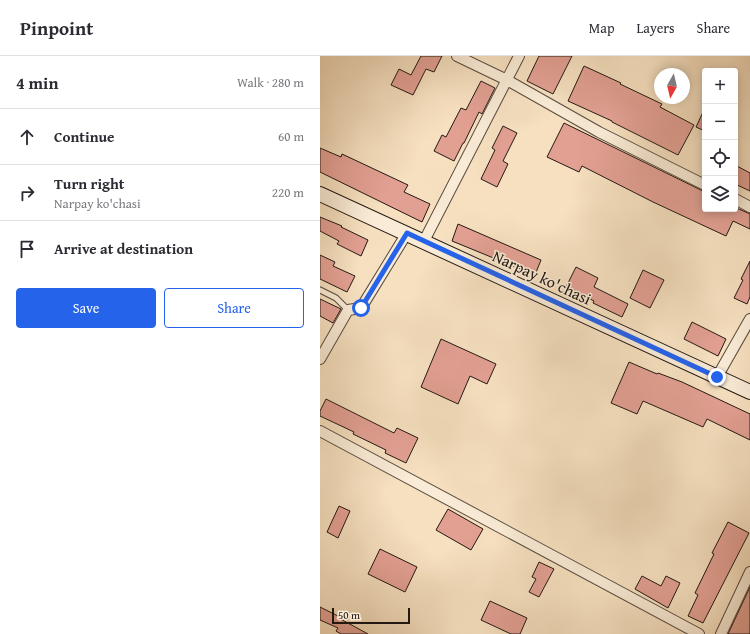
<!DOCTYPE html>
<meta charset="utf-8">
<style>
body{margin:0;font-family:"Gentium Book Plus",serif;background:#f7f7f7;color:#2b2b33}
.controls{position:absolute;right:12px;top:12px;display:grid;overflow:hidden;border-radius:4px;box-shadow:0 2px 10px #0003}
.controls button{width:36px;height:36px;display:grid;place-items:center;padding:0;border:0;border-bottom:1px solid #e1e1e2;background:#fff;color:#2b2b33;font:20px sans-serif}
.compass{position:absolute;left:334px;top:12px;width:36px;height:36px;border-radius:50%;background:#fff;box-shadow:0 2px 10px #0003;rotate:188deg}
.scale{position:absolute;left:12px;bottom:10px;width:78px;box-sizing:border-box;padding-left:4px;border:2px solid #231812;border-top:0;font-size:11px;line-height:14px;white-space:nowrap;color:#231812;-webkit-text-stroke:3px #f9ebd6;paint-order:stroke}
.stop{position:absolute;width:12px;height:12px;margin:-9px;border:3px solid #2563eb;border-radius:50%;background:#fff}
.stop.end{background:#2563eb;border-color:#fff;box-shadow:0 1px 4px #0008}
.list{margin:0;padding:0;list-style:none}
h2{display:flex;justify-content:space-between;align-items:center;height:52px;margin:0;padding:0 16px;font-size:17px}
h2 small{font-size:13px;font-weight:400;color:#7c7c81}
.list li{display:grid;grid-template-columns:26px 1fr auto;gap:12px;align-items:center;box-sizing:border-box;height:56px;padding:0 16px;border-top:1px solid #e1e1e2}
.list b{display:block;font-size:15px;white-space:nowrap}
.list p{margin:0;font-size:13px;white-space:nowrap;color:#7c7c81}
.list em{font-size:13px;font-style:normal;color:#7c7c81}
.actions{display:flex;gap:8px;padding:12px 16px}
.actions a{flex:1;padding:9px 0;border:1px solid #2563eb;border-radius:4px;text-align:center;font-size:14px;color:#2563eb}
.actions .main{background:#2563eb;color:#fff}
.icon{flex:none;width:22px;height:22px;fill:none;stroke:currentColor;stroke-width:2;stroke-linecap:round;stroke-linejoin:round}
.map{position:relative;flex:none;width:430px;height:578px;overflow:hidden}
header{display:flex;align-items:center;gap:24px;box-sizing:border-box;height:56px;padding:0 20px;background:#fff;border-bottom:1px solid #e1e1e2}
header strong{font-size:19px}
nav{display:flex;gap:22px;margin-inline-start:auto;font-size:14px}
main{display:flex}
aside{flex:1;background:#fff}
.map>svg:first-child{display:block}
</style>
<header>
<strong>Pinpoint</strong>
<nav><a>Map</a><a>Layers</a><a>Share</a></nav>
</header>
<main>
<aside>
<h2>4 min<small>Walk · 280 m</small></h2>
<ul class="list">
<li><svg class="icon" aria-label="ahead" viewBox="0 0 24 24"><path d="M12 20V5M6 11l6-6 6 6"/></svg><div><b>Continue</b></div><em>60 m</em></li>
<li><svg class="icon" aria-label="right" viewBox="0 0 24 24"><path d="M7 20v-9h11M14 6l5 5-5 5"/></svg><div><b>Turn right</b><p>Narpay ko'chasi</p></div><em>220 m</em></li>
<li><svg class="icon" aria-label="arrive" viewBox="0 0 24 24"><path d="M6 21V4h12l-3 4 3 4H6"/></svg><div><b>Arrive at destination</b></div></li>
</ul>
<div class="actions"><a class="main">Save</a><a>Share</a></div>
</aside>
<div class="map">
<svg width="430" height="578" viewBox="0 0 430 578">
<rect width="100%" height="100%" fill="#f6e0c0"/>
<filter id="stains"><feTurbulence type="fractalNoise" baseFrequency=".005" numOctaves="4"/><feColorMatrix values="0 0 0 0 .2 0 0 0 0 .09 0 0 0 0 .02 0 0 0 .5 -.17"/></filter>
<radialGradient id="worn" r=".72"><stop offset=".6" stop-color="#630" stop-opacity="0"/><stop offset="1" stop-color="#630" stop-opacity=".3"/></radialGradient>
<!-- building -->
<path fill="#e2a093" stroke="#231812" d="M101,0H122L114,16L106,13L93,39L71,29L79,13L91,19Z
M219,0H252L233,38L207,25Z
M264,10L301,27L300,28L342,48L340,51L374,69L358,99L292,66V65L248,45Z
M161,25L175,32L162,58L159,56L144,87H143L134,105L114,95L122,79L126,81L141,52L146,54Z
M385,52V75L376,71Z
M244,67L385,136V153H419L430,158V173L413,165L406,180L333,146L262,110L259,116L227,101Z
M183,70L197,77L183,105L188,108L177,131L161,123L175,94L172,92Z
M0,92L21,101L22,98L88,129L84,136L110,148L102,166L0,116Z
M415,109L430,117V135L415,128Z
M0,161L22,170L21,171L48,184L41,200L17,188L19,185L0,175Z
M138,168L221,204L215,219L132,185Z
M0,199L15,206L13,210L35,220L27,236L0,223Z
M430,205V241L427,248L414,242L423,224L421,223Z
M256,211L278,222L274,231L308,248L302,261L273,247L274,245L246,231Z
M323,214L344,224L330,252L310,242Z
M0,243L21,253L13,267L0,260Z
M372,266L406,283L398,300L364,283Z
M121,283L176,308L167,328L150,320L138,348L101,331Z
M309,306L337,318L338,317L362,326L430,358V384L387,363L383,371L323,345L317,358L291,347Z
M6,343L74,377L77,372L98,382L86,407L65,397L66,394L33,378L34,376L0,360V355Z
M19,450L30,455L18,482L7,476Z
M128,453L163,473L151,494L116,474Z
M408,466L429,477L383,567L368,560L378,539L375,537L394,498L392,497Z
M60,493L97,511L85,536L48,518Z
M219,506L234,513L219,541L209,536L216,523L212,521Z
M322,520L341,530L346,520L360,527L348,552L315,533Z
M430,531V578H408Z
M170,545L207,562L200,578H191L161,564Z
M0,551L18,560L17,561L48,578H21L16,575L18,572L0,564Z"/>
<g fill="none" stroke-linecap="round" stroke-linejoin="round">
<defs>
<path id="service" d="M0,234L16,242L28,254"/>
<path id="minor" d="M137,0L187,24L279,76L385,129
M415,143L430,151
M104,185L199,0
M0,303L28,254L41,252L87,177
M397,321L430,263
M0,375L379,578
M401,578L430,516"/>
<path id="secondary" d="M0,138L430,336"/>
</defs>
<!-- service casing -->
<use href="#service" stroke="#584a3e" stroke-width="7"/>
<!-- minor casing -->
<use href="#minor" stroke="#584a3e" stroke-width="12"/>
<!-- secondary casing -->
<use href="#secondary" stroke="#231812" stroke-width="16"/>
<!-- service -->
<use href="#service" stroke="#f9ebd6" stroke-width="5"/>
<!-- minor -->
<use href="#minor" stroke="#f9ebd6" stroke-width="10"/>
<!-- secondary -->
<use href="#secondary" stroke="#f9ebd6" stroke-width="14"/>
</g>
<g fill="none" stroke-linecap="round" stroke-linejoin="round">
<!-- route -->
<path stroke="#2563eb" stroke-width="5" d="M41,252L87,177L397,321"/>
</g>
<g text-anchor="middle" dominant-baseline="central" stroke-width="3" stroke-linejoin="round" paint-order="stroke">
<!-- street labels -->
<g font-size="16" fill="#231812" stroke="#f9ebd6">
<text transform="translate(222 221) rotate(25)">Narpay ko'chasi</text>
</g>
</g>
<rect width="100%" height="100%" filter="url(#stains)"/>
<rect width="100%" height="100%" fill="url(#worn)"/>
</svg>
<div class="controls">
<button>+</button>
<button>−</button>
<button><svg class="icon" aria-label="locate" viewBox="0 0 24 24"><circle cx="12" cy="12" r="6"/><path d="M12 2v4M12 18v4M2 12h4M18 12h4"/></svg></button>
<button><svg class="icon" aria-label="layers" viewBox="0 0 24 24"><path d="M12 4l9 5-9 5-9-5zM3 14l9 5 9-5"/></svg></button>
</div>
<svg class="compass" viewBox="-18 -18 36 36"><path d="M0-13l5 13h-10z" fill="#e53935"/><path d="M0 13l5-13h-10z" fill="#7c7c81"/></svg>
<div class="scale">50 m</div>
<div class="stop" style="left:41px;top:252px"></div>
<div class="stop end" style="left:397px;top:321px"></div>
</div>
</main>
